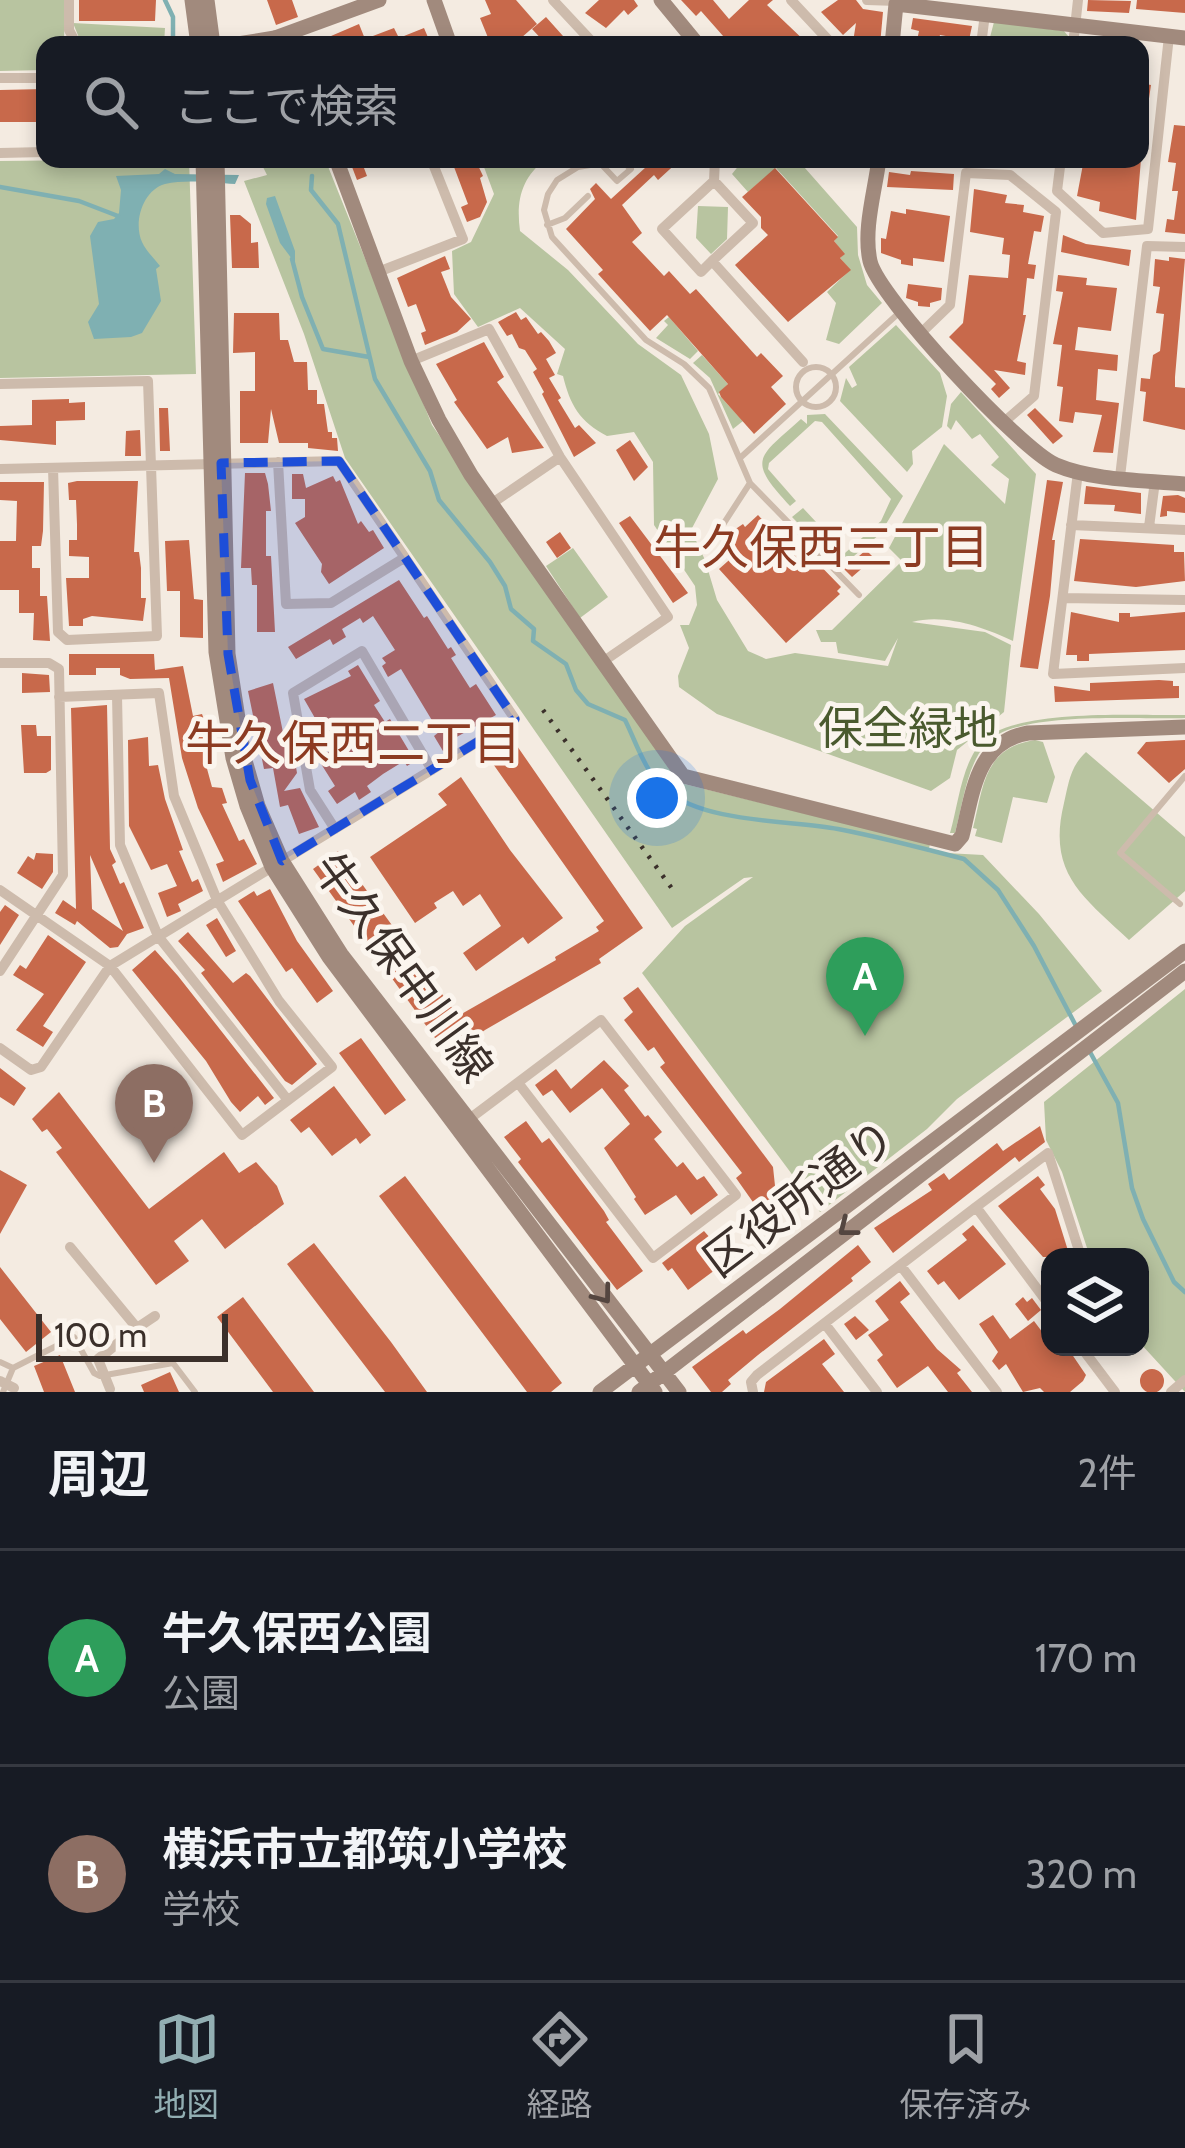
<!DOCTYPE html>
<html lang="ja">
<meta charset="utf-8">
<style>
body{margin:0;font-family:Cabin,"Noto Sans JP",sans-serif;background:#242831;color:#f1f3f6}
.controls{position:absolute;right:36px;bottom:36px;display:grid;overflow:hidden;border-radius:24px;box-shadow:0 6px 18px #0003}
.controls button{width:108px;height:108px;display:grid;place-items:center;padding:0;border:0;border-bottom:3px solid #363941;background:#171b24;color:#f1f3f6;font:60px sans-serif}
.scale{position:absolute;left:36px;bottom:30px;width:192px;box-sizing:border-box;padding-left:12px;border:6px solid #3b302b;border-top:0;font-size:33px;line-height:42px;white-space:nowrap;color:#3b302b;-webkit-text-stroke:9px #fbf5ee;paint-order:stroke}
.you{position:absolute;left:657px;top:798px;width:42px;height:42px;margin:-30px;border:9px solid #fff;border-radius:50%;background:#1a73e8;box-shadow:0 0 0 18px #1a73e833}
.badge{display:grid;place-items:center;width:78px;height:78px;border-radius:50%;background:#92aeb2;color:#fff;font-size:39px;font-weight:700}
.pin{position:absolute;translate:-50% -99px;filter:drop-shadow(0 3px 6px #0008)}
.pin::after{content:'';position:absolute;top:63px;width:42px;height:36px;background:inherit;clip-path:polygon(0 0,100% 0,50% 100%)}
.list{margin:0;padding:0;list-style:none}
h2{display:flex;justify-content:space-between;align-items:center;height:156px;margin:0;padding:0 48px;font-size:51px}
h2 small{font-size:39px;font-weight:400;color:#9ea1a6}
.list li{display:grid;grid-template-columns:78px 1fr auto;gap:36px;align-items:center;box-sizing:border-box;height:216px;padding:0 48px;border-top:3px solid #363941}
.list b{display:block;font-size:45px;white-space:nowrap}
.list p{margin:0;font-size:39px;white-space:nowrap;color:#9ea1a6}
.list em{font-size:39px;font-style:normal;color:#9ea1a6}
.icon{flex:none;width:66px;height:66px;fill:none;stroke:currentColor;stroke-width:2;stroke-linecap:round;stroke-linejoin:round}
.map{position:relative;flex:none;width:1185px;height:1392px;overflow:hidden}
.search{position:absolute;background:#171b24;box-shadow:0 6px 18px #0003;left:36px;right:36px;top:36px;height:132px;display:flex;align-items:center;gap:30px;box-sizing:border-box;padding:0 42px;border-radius:24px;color:#9ea1a6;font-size:45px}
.sheet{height:588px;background:#171b24}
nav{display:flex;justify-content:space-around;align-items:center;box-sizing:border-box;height:168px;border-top:3px solid #363941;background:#171b24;font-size:33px;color:#9ea1a6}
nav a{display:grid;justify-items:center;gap:6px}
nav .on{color:#92aeb2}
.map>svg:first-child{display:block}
</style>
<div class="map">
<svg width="1185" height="1392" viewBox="0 0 1185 1392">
<rect width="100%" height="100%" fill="#f4ebe1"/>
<!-- green -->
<path fill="#b8c4a0" d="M0,0H65L64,39H56L55,45H45V70L0,71Z
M994,22L1064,31L1068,36L1067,45H988Z
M73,23L165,28L164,45H82Z
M189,159L196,374L0,378V161Z
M259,159H325L432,425L680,783L930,844L928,852L983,855L1039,914L1102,991L957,1099L927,1129L820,1212L642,973L685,926L753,877L744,878L672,928L345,458L304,334L244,181L267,175Z
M481,159H546C521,178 516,201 520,231L568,270L638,344L681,375L709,434L718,479L691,530L705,560L717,600L748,651L766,659L795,653L888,666L898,638L885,661L838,653L836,642H821L816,630H832L902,561L889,548L944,444L1005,504L1009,479L991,465L999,457L980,434L972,439L956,420L951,430L947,426L951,404L961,392L1036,474L1013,641C984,627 944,613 912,622L985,632L1011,645L1004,712L957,750L950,778L931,791L717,714L679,687L678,676L689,648L680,625H689L697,605L695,586L654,525L653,462L634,432L607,436C580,422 570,405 563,376L557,374L565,349L520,308L478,327L454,294L452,251L471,242L494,194Z
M744,159H797L857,227L858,255L867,285L882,303L839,344L826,340L836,303L827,292L850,270L840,258L844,254L834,241L838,236L776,168L748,192L732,174Z
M698,206L728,207L727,239L711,254L696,238Z
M669,317L698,351L690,359L656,338L668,325L664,321Z
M896,325L940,373L947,396L942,427L912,451L913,464L907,472L840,401L846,378L852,388L857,385L849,367Z
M702,355L728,384L718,394L743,421L733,429L710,378L693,363Z
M825,414L903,496L880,534L841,567L792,517L803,508L845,553L881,521L891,499L822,422L815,421L769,463L768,469L796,501L790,506C746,459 758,458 801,419L807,424V415Z
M573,548L608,597L580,618L546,566Z
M1185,715V718C1140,720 1013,709 985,745C966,768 963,804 955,833H950C958,806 961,768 979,745C1007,707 1137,716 1185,715Z
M1035,740L1043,742L1055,777L1047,803L1013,797L1002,843L975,836L977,829L973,828C984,784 984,748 1035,740Z
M1086,752L1185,837V891L1129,940C1082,896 1047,873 1064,803C1069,782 1070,767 1086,752Z
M1185,989V1392L1140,1343V1257H1090L1062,1172L1046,1140L1044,1102Z"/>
<!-- water -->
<path fill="#7fb0b2" d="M165,169L175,174L239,175L235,184C214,183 187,179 165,184C143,190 133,222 142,242C146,251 154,258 160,266L156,269L161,301L142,333L131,337L94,339L88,322L99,304L90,236L98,222L114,219L119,213L121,190L116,176L159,174Z
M275,196L295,251V263L280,243L266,204L267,198Z"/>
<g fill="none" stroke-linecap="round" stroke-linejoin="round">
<!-- stream -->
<path stroke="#7fb0b2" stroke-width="4.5" d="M165,0L173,17V45
M312,176L311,190L338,224L375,379L430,471L439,500L490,562L505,586L511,609L534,629L533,641L566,664L576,690L588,704L625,720C637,744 645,773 667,791C706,823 789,820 838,829C880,837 922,848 964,859L998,890L1034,946L1076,1026
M0,187L79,201L118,216
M292,259L302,297L323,349L369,357
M1090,1052L1118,1103L1132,1188L1143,1219L1174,1282L1185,1292"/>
</g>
<!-- building -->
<path fill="#c8694b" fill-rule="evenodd" d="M79,0H156L155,21H79Z
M267,0H292L298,17L276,25Z
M485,0H516L537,24L513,45H491L480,18L491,14Z
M599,0H634L638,6L628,15L624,10L606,28L585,13Z
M681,0H713L729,19L749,0H773L767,5L809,45H731L701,11L696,16Z
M838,0H856L863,9L883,12L880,45L853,42L856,23L843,35L821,12Z
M1088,0L1131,1L1129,13L1087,11Z
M1137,0H1185V13L1136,9Z
M546,17L563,36L554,45H547L532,29Z
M913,18L972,26L969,40L940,35L937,45H916L919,31L911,29Z
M359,24L365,39L394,28L399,38L424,28L430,42L310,45Z
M1140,83L1151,85L1146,119H1140Z
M45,89V122H0V90Z
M1174,125L1185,126V234L1165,232L1167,219L1174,220L1178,191H1172L1176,163L1168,162Z
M349,159H384L364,168L367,176L357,180Z
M451,159H475L483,176L480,178L487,202L480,217L467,222L461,207L468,204Z
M639,159H681L658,180L654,175L622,205L642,233L632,242L664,276L669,271L690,294L696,289L757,357L761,353L783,376L771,387L786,404L754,434L721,397L719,392L728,384L667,315L650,331L598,274L603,270L566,229L595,199L590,189L596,183L611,199L646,167Z
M1084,159H1141L1136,220L1099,211L1100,202L1077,196Z
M775,168L838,237L834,241L845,254L840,258L851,270L788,322L735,265L768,235L761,228V217L742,197Z
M911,171L954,174L953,190L887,187L889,172L910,175Z
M974,189L1007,195L1005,203L1024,205L1023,212L1044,216L1041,232L1034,231L1028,264L1036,265L1034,279L1027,278L1023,315H1026L1017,361L1026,363L1025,375L994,370L1010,388L999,398L991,389L996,384L949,337L963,323L969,275L1008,278L1010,255L1002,254L1004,238L970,232Z
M906,209L950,216L944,262L913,258V266L901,264V260L881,253V238L886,239L891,211L906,214Z
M230,215H240L251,224V243L258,242L259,268H232Z
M1063,235L1086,244L1131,250L1129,266L1061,252Z
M445,256L450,269L441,272L451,297L471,319L457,332L425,345L421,333L426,331L416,304L408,307L397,278Z
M1169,257L1185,259L1175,377V387L1185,388V430L1143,421L1146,392L1140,391L1141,378L1150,379L1153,355L1160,351L1164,314L1156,313L1160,287L1153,286L1155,259L1169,261Z
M1058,275L1087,278L1086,285L1117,288L1111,331L1078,327L1075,350L1118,355L1117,371L1098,369L1096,400L1119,403L1113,453L1093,452L1102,415L1075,412L1073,423L1059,421L1063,387L1057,386L1062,345L1053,344L1063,292L1056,291Z
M908,284L942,288L941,300L930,303V307L918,306V302L906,298Z
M516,312L521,320L526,317L538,334L541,332L549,341L556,353L546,359L555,375L549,378L561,398L558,400L575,428L579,425L596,443L574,457L542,394L544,392L533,372L537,369L525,350L519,348L512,334L507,336L498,322Z
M234,313H279L280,340H288L294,362H307L308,390H317V404H324L328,432H332V438H337L338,451L308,448V443H279L271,409L268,443H240V391H255V352L233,353Z
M484,342L504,377L497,382L544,448L512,453L508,437L487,449L454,402L457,400L436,364Z
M69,399V403L85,402V420L56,421V445L0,440V426L32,425V400Z
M159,408H168L170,451H160Z
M1035,408L1063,436L1053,444L1027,415Z
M140,430L141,456H125L126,431Z
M630,440L648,467L634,481L616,450Z
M245,473H265L268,484L271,511H266V556H271L275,632H257V585H252L251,568H241Z
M292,474H303L306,488L333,476L336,482L340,480L358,524L361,521L369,532L373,530L384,548L329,584L321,572L322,564L295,523L305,517V499H292Z
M1047,480L1063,482L1052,540H1055L1050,596L1038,669L1020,667Z
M77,481H138L134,552H139L141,568V598H146L143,621L92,616L83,619V626H69L66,578H89V557L69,556V540H77V524L76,500H69L68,483Z
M0,482H44L43,531L41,546H32V568H40V596H47L50,641L33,640L34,613H19V590H0V541H16L17,501L0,500Z
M1086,486L1141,493V514L1114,511L1115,505L1084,504Z
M1178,495L1185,498V513L1167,511V516L1160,517L1163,496Z
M758,515L799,560L807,552L841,587L837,591L840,594L786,643L719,569L736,554L725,541L728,534L743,524L745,527Z
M630,516L688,593L673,603L619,523Z
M560,532L571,548L557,558L546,542Z
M1080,539L1174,545V552H1184L1185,581L1136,587L1074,581Z
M189,540L194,599L203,600V638L180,637V591H167L165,541Z
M866,550L874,558L852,577L844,569Z
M399,580L424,618L427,616L448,649L451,647L456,655L451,658L470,688L476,684L496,715L453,739V745L443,751L434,736L439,732L401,669L388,677L382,666L386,663L382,658L395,650L373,616L363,623L360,618L342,629L346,637L333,645L330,639L296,659L288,647Z
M1071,612L1119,622V613H1130V617L1185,612V650L1089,654V661H1077V655H1066Z
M69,654H154L155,670L183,666L193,716L202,714L206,725L211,753L203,754L212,787L222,788L227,803L222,804L239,841L244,839L257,864L223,882L216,864L224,861L198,808L182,758L169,678L130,679L120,675V668H96V675H69Z
M358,665L380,701L374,705L385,722L390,719L415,761L407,766L404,761L383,774L367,786L371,792L359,800L355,792L337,804L328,791L335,786L318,759L342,743L323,732L304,699L351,676L348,671Z
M22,673L49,675L50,692L22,693Z
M1159,680L1173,681V686H1179V698L1055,702L1054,686L1090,691V683Z
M273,683L289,762L295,761L297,773L284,791L300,788L319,827L299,834L288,805L280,807L273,768L264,769L248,691Z
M107,705L110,849L116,862L112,865L120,884L124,882L144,928L127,934L118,947L110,948L77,921L75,925L55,913L63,900L76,909L71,708ZM90,855L123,931L92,909Z
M21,725H36L37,736H51V770L46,773H24Z
M148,737L149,766L158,765L165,799L183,850L179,851L192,882L198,879L203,891L178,904L181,911L167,917L158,893L177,886L167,864L151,870L129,826L128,740Z
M1185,740V769L1169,783L1137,753L1146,742Z
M515,743L643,928L599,959L601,963L485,1030L448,1056L313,869L338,851L458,1016L556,960L555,957L599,931L596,927L604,921L491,761Z
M461,777L510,850L563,918L528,944L523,937L476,971L463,953L501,926L480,894L463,906L453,891L434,903L437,908L415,923L370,857L447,805L438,794Z
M36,853L53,854V872L42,889L17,873L28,856L34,860Z
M270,889L297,941L333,991L317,1003L292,968L286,972L238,901L254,891L257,896Z
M5,905L19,915L0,945V912Z
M217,918L236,951L226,957L206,925Z
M188,932L233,983L246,973L250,976L317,1064L292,1085L285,1081L201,973L205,970L178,941Z
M48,935L86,962L43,1026L53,1032L43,1047L16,1030L44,994L13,975L20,965L26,969Z
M155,950L178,976L274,1098L265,1105L258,1096L240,1112L231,1102L206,1061L132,970Z
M638,987L773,1167L778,1214L767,1222L736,1178L742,1173L660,1067L665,1063L654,1047L648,1051L624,1020L633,1012L623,998Z
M361,1038L406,1100L385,1115L339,1053Z
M604,1060L629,1086L624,1090L645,1117L648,1115L662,1132L654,1139L677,1167L683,1162L697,1180L704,1176L718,1195L691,1215L676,1195L645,1215L634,1199L636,1197L604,1148L630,1124L602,1088L570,1113L552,1090L543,1096L535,1085L556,1069L571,1089Z
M0,1068L26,1088L14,1106L0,1097Z
M334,1086L371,1135L360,1144L356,1138L332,1156L309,1127L301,1133L290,1120Z
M59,1092L149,1209L224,1152L239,1173L256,1162L277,1186L284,1204L225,1249L202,1219L174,1241L189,1261L156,1285L56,1152L62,1148L47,1129L42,1132L32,1119Z
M526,1121L542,1143L549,1138L604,1211L609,1220L606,1222L643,1271L617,1290L518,1162L521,1159L504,1137Z
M1040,1126L1045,1142L1019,1162L1015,1157L893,1253L874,1228L932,1190L928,1184L944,1173L949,1180L997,1143L1003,1151Z
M0,1170L27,1185L0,1234Z
M405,1176L562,1383L551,1392H527L379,1196Z
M1038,1176L1045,1185L1040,1189L1055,1209L1070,1257H1043L998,1206Z
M973,1225L1006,1264L959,1300L944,1281L938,1285L927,1271L967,1240L962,1234Z
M704,1231L711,1239L703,1245L719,1267L688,1290L672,1268L668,1271L662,1263Z
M314,1243L391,1342L427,1392H385L287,1264Z
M858,1245L871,1262L851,1278L853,1281L758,1355L728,1380L731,1384L722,1392H711L692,1367L743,1330L746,1334L780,1309Z
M0,1267L51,1332L26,1352L0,1319Z
M900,1281L910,1294L900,1302L937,1349L961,1370L957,1373L972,1392H948L928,1366L897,1388L877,1360L883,1355L868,1335L889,1320L875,1301Z
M243,1297L314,1392H273L217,1317Z
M1023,1297L1027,1302L1032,1298L1041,1310L1028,1321L1015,1304Z
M993,1315L1010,1339L1034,1321L1046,1337L1050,1333V1347H1067L1086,1375L1083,1381L1070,1392H1044L1040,1388L1023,1392L1006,1364L999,1370L992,1361L998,1352L979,1324Z
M855,1316L869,1330L856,1340L844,1324Z
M824,1339L835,1354L822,1364L844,1392H764L766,1382Z
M60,1355L75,1392H44L34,1366Z
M1140 1381a12 12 0 1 1 24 0a12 12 0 1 1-24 0Z
M170,1372L179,1392H144L141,1385Z"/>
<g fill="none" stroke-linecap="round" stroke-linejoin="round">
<!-- lane -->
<path stroke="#cdbbac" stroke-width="6" d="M601,164L617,181L631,169L621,160L578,167L557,180L548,194L544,210L552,237L646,340L684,364L709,388L750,483L859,595
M547,225L565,218L588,196
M796 387a20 20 0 1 1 40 0a20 20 0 1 1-40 0Z
M740,458L901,311
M713,540L750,483
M1180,904L1120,853L1185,776
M0,1362L13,1368
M3,1392L13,1368L74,1337L94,1373L100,1376L173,1363L195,1392"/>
<!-- street -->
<path stroke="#cdbbac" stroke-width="10" d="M69,0V30L77,45
M553,0L595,45
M791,0L833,45
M867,0L897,1
M981,45L985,14
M1073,45L1078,0
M0,78H45
M0,153L45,152
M715,159L714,181L753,223L712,261L803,362
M947,159H968
M1061,159L1057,191L1103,233L1148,229L1169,36
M712,261L701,272L662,229L714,181
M378,272L463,239L431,159
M921,333L950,305L966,173L1010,175L1056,212L1034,396L1004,422
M411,361L489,329L560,457L668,617L601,663
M0,384L148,381L157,636L67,640L58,632L53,468
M278,462L286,604L331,603L404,558
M0,469L339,461L515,719L110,966L0,890
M1078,472L1053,674L1185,668
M1120,477L1147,246L1185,247
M491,504L560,457
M1071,525L1185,530
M1149,527L1155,481
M1063,598L1185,600
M0,663H49L59,669L63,875L0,971
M117,695L120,845L158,936L287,1099
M335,829L310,790L293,693L362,651L432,770
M0,1048L31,1070L41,1067L110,966L242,1135L332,1067L279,1001L217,900L174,796L159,693L59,697
M468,1120L601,1020L736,1195L653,1258L519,1084
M976,1207L1048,1153L1081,1257
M70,1247L137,1328L155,1316
M901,1266L997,1392
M825,1324L877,1392
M1081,1347L1115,1392
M753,1392L751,1382L757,1375L976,1207L1050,1306
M1171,1392L1185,1380"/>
<!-- secondary -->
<path stroke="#a18a7d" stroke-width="15" d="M192,0L198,45
M207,0L213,45
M434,0L450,45
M661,0L698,45
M275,38L379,0
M892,45L896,4L1185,38
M203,159L216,652L233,758L247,806L272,867L329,957L655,1392
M217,159L228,654L244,757L258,806L282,861L341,954L679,1392
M336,159L411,361L439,420L471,475L683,776L955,844L962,836C973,793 976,742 1028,733L1185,727
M879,159C875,191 863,229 870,261C878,297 1021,450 1056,465C1094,481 1144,480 1185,484
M600,1392L1185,951
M639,1392L1185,971"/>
<!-- rail -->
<path stroke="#3b302b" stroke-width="4.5" stroke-dasharray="3 9" stroke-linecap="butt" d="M543,710L673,890"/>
<!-- street-bridge -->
<path stroke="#cdbbac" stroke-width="10" d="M0,1381L14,1388
M110,1389L98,1359L137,1328"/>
<!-- secondary-bridge -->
<path stroke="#a18a7d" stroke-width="15" d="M238,44L275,38"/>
</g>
<!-- one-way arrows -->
<defs><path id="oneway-chevron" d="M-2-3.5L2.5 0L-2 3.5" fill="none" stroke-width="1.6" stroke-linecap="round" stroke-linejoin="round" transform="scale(3)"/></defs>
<g stroke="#544640">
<use href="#oneway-chevron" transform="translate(847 1228) rotate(142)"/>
<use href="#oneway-chevron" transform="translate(603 1295) rotate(53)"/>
</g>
<!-- marked area -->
<path fill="#1d4ed8" fill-opacity="0.2" stroke="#1d4ed8" stroke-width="9" stroke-dasharray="24 15" stroke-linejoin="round" d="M339,461L515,719L282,861L250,780L228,654L221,463Z"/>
<g text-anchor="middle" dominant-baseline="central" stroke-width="10" stroke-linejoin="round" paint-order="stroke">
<!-- park labels -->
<g font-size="45" fill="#4a5a2e" stroke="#fbf5ee">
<text x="908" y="728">保全緑地</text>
</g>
<!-- street labels -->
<g font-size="45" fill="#3b302b" stroke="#fbf5ee">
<text transform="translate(403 967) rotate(54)">牛久保中川線</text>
<text transform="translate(799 1198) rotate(-37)">区役所通り</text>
</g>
<!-- neighbourhood labels -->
<g font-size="48" fill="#8c3b22" stroke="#fbf5ee">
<text x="821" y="547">牛久保西三丁目</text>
<text x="353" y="743">牛久保西二丁目</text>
</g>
</g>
</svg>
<div class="controls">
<button><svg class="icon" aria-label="layers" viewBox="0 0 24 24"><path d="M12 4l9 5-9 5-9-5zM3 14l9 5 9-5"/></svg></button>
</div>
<div class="scale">100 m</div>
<div class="you"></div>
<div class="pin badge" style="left:865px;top:1036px;background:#2e9e5b">A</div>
<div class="pin badge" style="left:154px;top:1163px;background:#8d6e63">B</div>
<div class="search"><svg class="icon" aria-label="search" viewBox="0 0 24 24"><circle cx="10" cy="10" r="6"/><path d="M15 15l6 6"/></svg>ここで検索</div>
</div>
<section class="sheet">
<h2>周辺<small>2件</small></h2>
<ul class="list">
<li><span class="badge" style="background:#2e9e5b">A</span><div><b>牛久保西公園</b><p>公園</p></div><em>170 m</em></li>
<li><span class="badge" style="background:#8d6e63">B</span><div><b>横浜市立都筑小学校</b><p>学校</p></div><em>320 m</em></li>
</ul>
</section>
<nav>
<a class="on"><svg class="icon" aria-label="map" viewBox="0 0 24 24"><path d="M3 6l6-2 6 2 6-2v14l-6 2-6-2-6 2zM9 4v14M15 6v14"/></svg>地図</a>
<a><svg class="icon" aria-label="directions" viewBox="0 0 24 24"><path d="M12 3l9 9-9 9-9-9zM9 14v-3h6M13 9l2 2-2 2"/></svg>経路</a>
<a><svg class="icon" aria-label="saved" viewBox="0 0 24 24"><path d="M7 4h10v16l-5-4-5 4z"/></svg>保存済み</a>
</nav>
